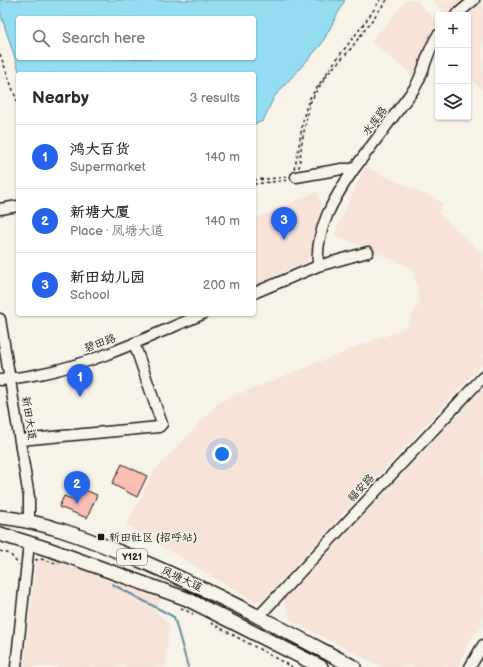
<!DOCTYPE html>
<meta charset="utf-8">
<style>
body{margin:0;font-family:"Balsamiq Sans","LXGW WenKai TC",sans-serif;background:#f7f7f7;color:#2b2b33}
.controls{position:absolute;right:12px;top:12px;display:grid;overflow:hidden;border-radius:4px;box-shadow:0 1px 3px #0004}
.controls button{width:36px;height:36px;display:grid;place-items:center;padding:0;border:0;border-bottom:1px solid #e1e1e2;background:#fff;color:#2b2b33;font:20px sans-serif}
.you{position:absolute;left:222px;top:454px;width:14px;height:14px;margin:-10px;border:3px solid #fff;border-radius:50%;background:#1a73e8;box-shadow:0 0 0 6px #1a73e833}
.badge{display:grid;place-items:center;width:26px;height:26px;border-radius:50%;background:#2563eb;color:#fff;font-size:13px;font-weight:700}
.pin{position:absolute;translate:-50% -33px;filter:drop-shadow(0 1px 2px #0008)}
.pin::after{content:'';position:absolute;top:21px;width:14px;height:12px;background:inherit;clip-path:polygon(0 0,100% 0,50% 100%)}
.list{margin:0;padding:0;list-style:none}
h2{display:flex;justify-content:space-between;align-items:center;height:52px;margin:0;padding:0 16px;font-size:17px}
h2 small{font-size:13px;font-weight:400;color:#7c7c81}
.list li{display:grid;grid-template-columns:26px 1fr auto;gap:12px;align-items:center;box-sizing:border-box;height:64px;padding:0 16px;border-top:1px solid #e1e1e2}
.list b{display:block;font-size:15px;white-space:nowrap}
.list p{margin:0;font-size:13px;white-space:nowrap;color:#7c7c81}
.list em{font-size:13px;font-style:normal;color:#7c7c81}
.icon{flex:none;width:22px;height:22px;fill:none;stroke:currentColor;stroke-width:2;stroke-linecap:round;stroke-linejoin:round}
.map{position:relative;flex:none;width:483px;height:667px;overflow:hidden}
.search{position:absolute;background:#fff;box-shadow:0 1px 3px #0004;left:16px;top:16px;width:240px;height:44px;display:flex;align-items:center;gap:10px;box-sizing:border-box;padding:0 14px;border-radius:4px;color:#7c7c81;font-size:15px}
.panel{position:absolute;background:#fff;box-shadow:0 1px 3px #0004;left:16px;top:72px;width:240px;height:244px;border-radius:4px}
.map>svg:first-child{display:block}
</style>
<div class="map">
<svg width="483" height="667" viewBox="0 0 483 667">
<rect width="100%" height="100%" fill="#f7f3e8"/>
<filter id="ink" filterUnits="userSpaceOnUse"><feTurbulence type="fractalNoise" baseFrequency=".025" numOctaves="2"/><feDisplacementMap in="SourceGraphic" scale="8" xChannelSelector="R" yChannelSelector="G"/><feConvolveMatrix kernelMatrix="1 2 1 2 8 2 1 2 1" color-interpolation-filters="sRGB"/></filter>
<g filter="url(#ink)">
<!-- built -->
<path fill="#f8e3d8" d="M407,0H417L437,22L413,76L371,42Z
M433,0H469L453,15H447Z
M483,2V90L468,76V15Z
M365,167L443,203L438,213L483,254V363L264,599L255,602L126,525L154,471L219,402L405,328L420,302L413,269L334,234Z
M316,192L323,209L309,261L254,285V219Z
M483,388V626L469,641L458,667H382L290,620L284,600Z
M42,556L72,564L156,591L161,599L155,610L166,622L169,627L165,667H24L36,562Z"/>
<!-- water -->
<path fill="#92ddf2" stroke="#63909c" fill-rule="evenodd" d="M0,0H345L321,45L274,97L263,121L254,124V74H20L0,12ZM18,18H254V58H18Z"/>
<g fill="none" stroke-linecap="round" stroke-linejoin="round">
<!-- stream -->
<path stroke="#63909c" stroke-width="2" d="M112,584L174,617L188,667"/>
</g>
<!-- building -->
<path fill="#fabfb3" stroke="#1c1c1c" d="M122,464L147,476L137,497L112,484Z
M80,488L97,495L87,518L59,507L64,496L75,500Z"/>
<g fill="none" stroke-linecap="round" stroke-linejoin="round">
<defs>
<path id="minor" d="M456,15L474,0
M296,177L342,169H354L414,89C425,72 426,52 438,35
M0,209L18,206
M318,266C315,229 334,198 354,169
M254,293L318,266L368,252
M0,319L29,497V522
M0,380C13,378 26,377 39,374C96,363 150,336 203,314
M20,440L159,427L162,424L134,343
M258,617L483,377
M16,667L29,543
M470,667L483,645"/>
<path id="major" d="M0,517C42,521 83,537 122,553C202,585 278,627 354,667
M0,534L51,550L187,599L321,667"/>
</defs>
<!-- minor casing -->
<use href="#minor" stroke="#1c1c1c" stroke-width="13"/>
<!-- major casing -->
<use href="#major" stroke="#1c1c1c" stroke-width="16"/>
<!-- path -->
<path stroke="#1c1c1c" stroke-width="1.5" stroke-dasharray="3 3" stroke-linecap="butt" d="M0,54L18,104
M299,168L302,141L310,103L317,90L331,70L349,51L387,0
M294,169C301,147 300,122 309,100C311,95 316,90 319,85C337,55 362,30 380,0
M254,180L288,177
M254,184L288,180
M0,551L10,554L19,565
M35,560L41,559L59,564
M181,608L193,614
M211,623L292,667"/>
<!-- minor -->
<use href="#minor" stroke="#f7f3e8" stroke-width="10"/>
<!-- major -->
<use href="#major" stroke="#f7f3e8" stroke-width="13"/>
</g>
</g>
<!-- markers -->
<rect fill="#1c1c1c" stroke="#f7f3e8" stroke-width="1.5" x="97" y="533" width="8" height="8" rx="2"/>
<g text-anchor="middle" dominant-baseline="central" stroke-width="3" stroke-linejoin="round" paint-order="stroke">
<!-- shield labels -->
<rect fill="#f7f3e8" stroke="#5e5c59" stroke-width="1" x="117" y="549" width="30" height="16" rx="3"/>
<g font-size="10" font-weight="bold" fill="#1c1c1c">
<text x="132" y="557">Y121</text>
</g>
<!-- street labels -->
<g font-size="11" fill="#1c1c1c" stroke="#f7f3e8">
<text transform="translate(375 121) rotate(-53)">水库路</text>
<text transform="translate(100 343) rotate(-20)">碧田路</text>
<text transform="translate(29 418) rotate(81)">新田大道</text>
<text transform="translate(361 488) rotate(-47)">福安路</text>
<text transform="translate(182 579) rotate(25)">凤塘大道</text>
</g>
<!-- poi labels -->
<g font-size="11" fill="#1c1c1c" stroke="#f7f3e8" text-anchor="start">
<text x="109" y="537">新田社区 (招呼站)</text>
</g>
</g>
</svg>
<div class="controls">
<button>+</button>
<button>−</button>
<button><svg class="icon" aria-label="layers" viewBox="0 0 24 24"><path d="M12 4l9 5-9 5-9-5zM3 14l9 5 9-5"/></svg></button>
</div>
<div class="you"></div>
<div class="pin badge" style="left:80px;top:397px">1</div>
<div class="pin badge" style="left:77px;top:504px">2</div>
<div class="pin badge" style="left:284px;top:240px">3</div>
<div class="search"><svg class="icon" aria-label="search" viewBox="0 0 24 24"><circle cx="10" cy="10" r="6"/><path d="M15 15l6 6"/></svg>Search here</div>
<section class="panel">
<h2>Nearby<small>3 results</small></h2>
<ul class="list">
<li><span class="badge">1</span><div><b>鸿大百货</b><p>Supermarket</p></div><em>140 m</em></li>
<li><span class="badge">2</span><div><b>新塘大厦</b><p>Place · 凤塘大道</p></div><em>140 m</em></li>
<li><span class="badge">3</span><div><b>新田幼儿园</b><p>School</p></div><em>200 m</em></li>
</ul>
</section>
</div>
